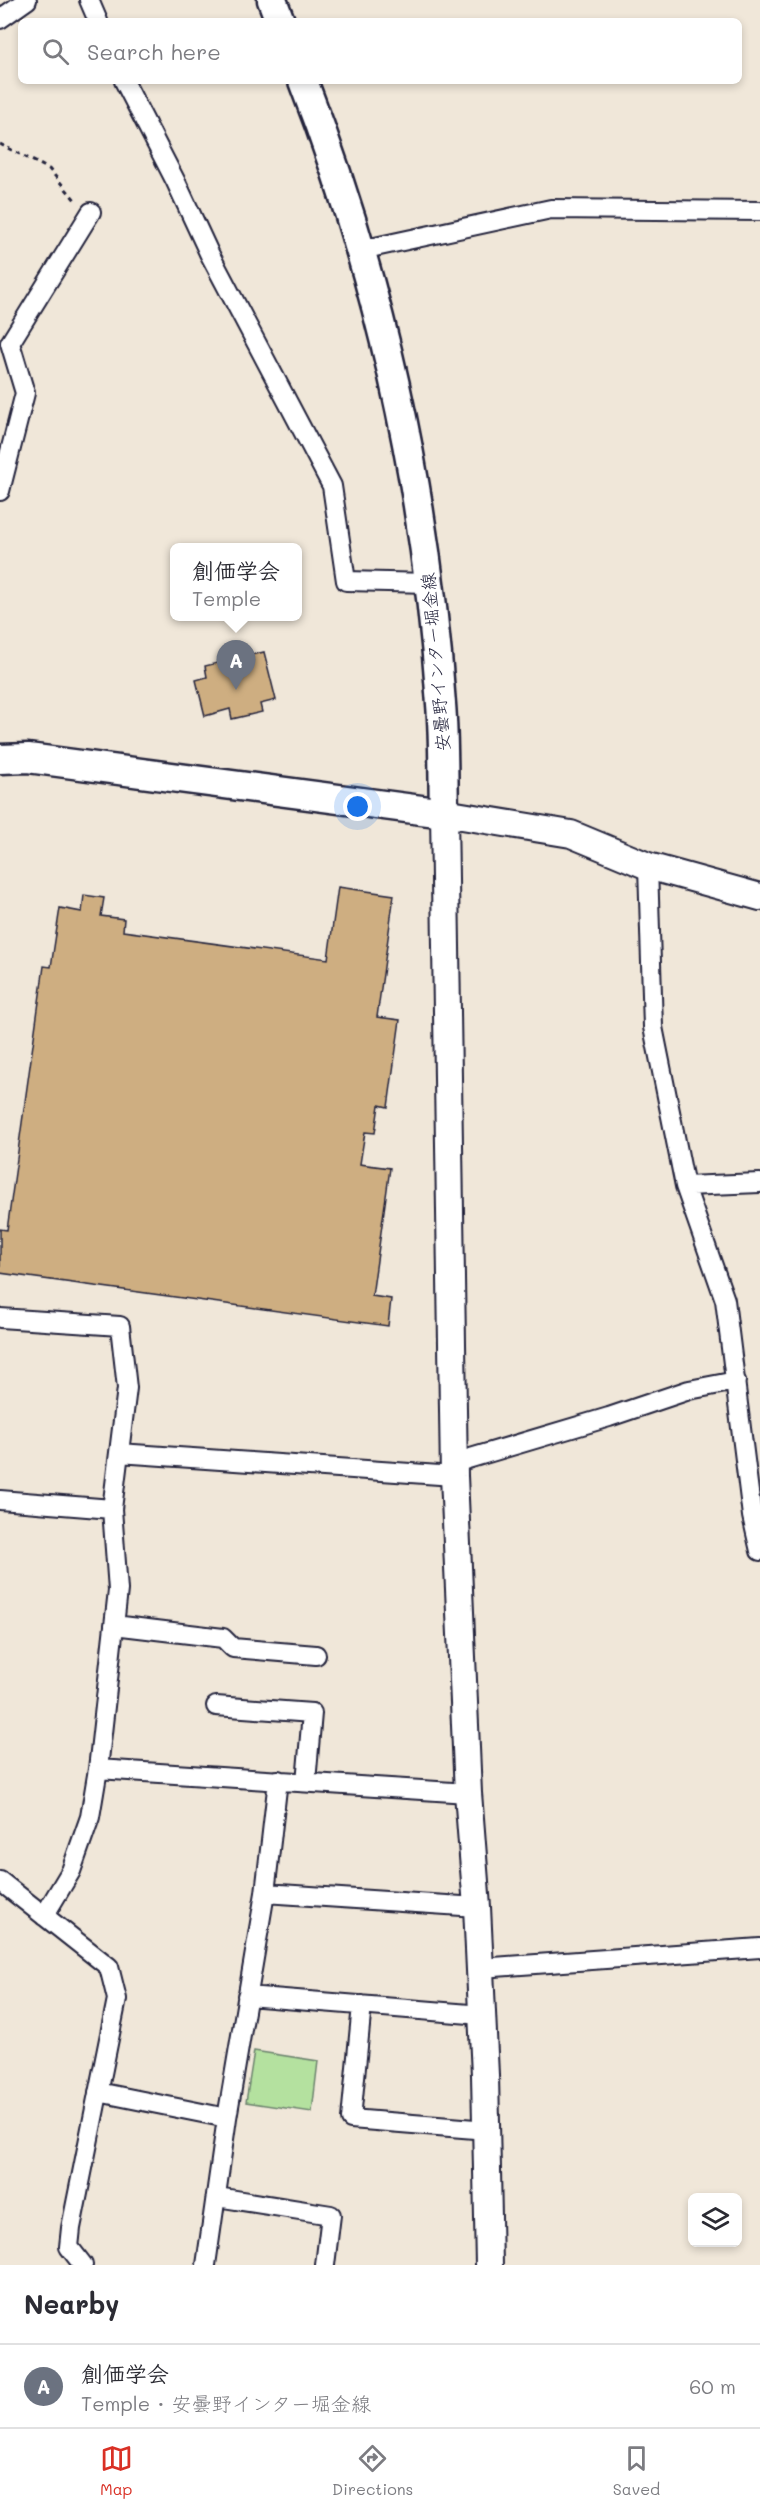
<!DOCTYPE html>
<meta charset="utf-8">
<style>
body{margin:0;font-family:Mali,"Klee One",sans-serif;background:#f7f7f7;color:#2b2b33}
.controls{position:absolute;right:18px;bottom:18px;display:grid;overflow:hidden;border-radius:9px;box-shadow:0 3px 9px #0003}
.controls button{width:54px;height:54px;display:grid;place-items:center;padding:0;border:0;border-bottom:2px solid #e1e1e2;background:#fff;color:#2b2b33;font:30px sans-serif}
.you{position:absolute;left:358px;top:807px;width:21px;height:21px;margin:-15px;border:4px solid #fff;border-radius:50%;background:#1a73e8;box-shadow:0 0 0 9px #1a73e833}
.badge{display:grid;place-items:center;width:39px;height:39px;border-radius:50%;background:#d93025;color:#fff;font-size:20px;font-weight:700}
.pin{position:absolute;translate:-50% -50px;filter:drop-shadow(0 2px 3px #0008)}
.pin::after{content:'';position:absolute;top:32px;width:21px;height:18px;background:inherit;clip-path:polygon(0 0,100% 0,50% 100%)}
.popup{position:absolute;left:170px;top:543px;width:132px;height:78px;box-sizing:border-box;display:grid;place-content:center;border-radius:9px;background:#fff;filter:drop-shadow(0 2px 4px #0005);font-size:20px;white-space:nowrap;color:#7c7c81}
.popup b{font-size:22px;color:#2b2b33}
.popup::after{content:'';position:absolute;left:50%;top:100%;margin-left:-12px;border:12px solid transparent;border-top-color:#fff}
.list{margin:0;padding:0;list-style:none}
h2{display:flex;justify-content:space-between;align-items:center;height:78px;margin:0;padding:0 24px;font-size:26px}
h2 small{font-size:20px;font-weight:400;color:#7c7c81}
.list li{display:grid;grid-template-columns:39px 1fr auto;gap:18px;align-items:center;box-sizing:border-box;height:84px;padding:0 24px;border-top:2px solid #e1e1e2}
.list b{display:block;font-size:22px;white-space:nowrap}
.list p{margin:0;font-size:20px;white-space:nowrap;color:#7c7c81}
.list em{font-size:20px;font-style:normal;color:#7c7c81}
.icon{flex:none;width:33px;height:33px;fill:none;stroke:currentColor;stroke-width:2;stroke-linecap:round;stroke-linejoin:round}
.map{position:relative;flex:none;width:760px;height:2265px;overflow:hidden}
.search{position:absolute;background:#fff;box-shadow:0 3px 9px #0003;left:18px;right:18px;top:18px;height:66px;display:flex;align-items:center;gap:15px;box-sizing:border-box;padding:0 21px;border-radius:9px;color:#7c7c81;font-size:22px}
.sheet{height:162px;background:#fff}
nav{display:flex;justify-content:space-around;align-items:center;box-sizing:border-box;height:84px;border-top:2px solid #e1e1e2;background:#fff;font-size:16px;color:#7c7c81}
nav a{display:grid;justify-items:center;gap:3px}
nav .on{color:#d93025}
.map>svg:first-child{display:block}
</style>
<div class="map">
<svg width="760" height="2265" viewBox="0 0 760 2265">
<rect width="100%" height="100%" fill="#f0e7d9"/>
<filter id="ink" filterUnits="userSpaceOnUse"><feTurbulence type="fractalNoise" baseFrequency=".0167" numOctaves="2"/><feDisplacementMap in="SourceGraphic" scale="12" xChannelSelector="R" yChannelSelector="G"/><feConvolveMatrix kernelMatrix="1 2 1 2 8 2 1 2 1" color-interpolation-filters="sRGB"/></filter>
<g filter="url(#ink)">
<!-- green -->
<path fill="#b4e19f" stroke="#6b826d" stroke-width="1.5" d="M254,2051L318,2061L312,2112L246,2102Z"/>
<!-- building -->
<path fill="#ceae81" stroke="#22223b" stroke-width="1.5" d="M264,652L276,700L260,704L262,712L232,719L230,709L205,716L196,680L207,677L205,666Z
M338,887L394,895L377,1017L400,1020L388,1107L379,1105L375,1133L365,1132L360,1164L390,1168L372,1296L391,1299L388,1326L0,1273V1229L7,1230L44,966L51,967L60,908L82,912L84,895L104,898L101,916L124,919L123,931L328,959Z"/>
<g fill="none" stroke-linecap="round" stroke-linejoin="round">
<defs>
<path id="street" d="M89,0L98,21
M0,19L27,0
M124,81L176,182L209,253L332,486L346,581L429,583
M361,250L551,209L760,211
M0,491L25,393L10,343L91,212
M648,866L653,1027L685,1186L725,1300L752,1516L760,1551
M685,1186L760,1183
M0,1318L120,1326L127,1388L112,1509L118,1590L98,1769L90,1817L71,1871L44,1916
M119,1453L454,1476
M454,1463L609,1417L689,1390L736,1381
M0,1500L112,1509
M114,1625L223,1638L233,1648L316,1655
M216,1706L312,1713L306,1782
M98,1769L468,1793
M0,1881L109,1967L117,1999L71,2228L69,2247L83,2265
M265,1893L477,1907
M480,1968L760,1948
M247,1996L482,2015
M362,2005L351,2119L475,2129
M98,2092L227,2118
M217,2197L331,2215L325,2265
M206,2265L227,2118L265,1893L278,1780"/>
<path id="secondary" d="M489,2265L485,2075L477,1907L468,1793L454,1476L444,813L571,834L648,866L760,897"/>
<path id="primary" d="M272,0L280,21
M0,759L28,758L444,813C443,776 444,740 441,704C426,491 380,280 303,81"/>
</defs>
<!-- street casing -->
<use href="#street" stroke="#22223b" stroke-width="22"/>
<!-- secondary casing -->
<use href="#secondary" stroke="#22223b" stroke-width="30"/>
<!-- primary casing -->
<use href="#primary" stroke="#22223b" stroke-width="33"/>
<!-- path -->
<path stroke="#22223b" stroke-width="3" stroke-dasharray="4.5 4.5" stroke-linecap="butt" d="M0,144L49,169L76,201"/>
<!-- street -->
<use href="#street" stroke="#fff" stroke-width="18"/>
<!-- secondary -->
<use href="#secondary" stroke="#fff" stroke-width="26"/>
<!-- primary -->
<use href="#primary" stroke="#fff" stroke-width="28"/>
</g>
</g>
<g text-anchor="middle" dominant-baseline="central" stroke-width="4.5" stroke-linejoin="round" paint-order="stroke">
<!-- street labels -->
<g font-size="18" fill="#22223b" stroke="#fff">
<text transform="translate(435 662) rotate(-95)">安曇野インター堀金線</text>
</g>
</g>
</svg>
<div class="controls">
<button><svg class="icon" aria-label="layers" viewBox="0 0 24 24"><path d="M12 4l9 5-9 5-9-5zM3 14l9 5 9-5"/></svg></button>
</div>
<div class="you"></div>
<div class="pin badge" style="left:236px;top:690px;background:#6b7280">A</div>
<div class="popup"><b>創価学会</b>Temple</div>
<div class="search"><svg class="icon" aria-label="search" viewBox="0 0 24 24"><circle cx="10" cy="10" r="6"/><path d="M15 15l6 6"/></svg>Search here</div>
</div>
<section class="sheet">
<h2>Nearby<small></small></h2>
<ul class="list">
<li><span class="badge" style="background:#6b7280">A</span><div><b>創価学会</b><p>Temple · 安曇野インター堀金線</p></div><em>60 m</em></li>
</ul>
</section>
<nav>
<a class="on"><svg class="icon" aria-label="map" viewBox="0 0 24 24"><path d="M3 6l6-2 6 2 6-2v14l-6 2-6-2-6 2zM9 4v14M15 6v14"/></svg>Map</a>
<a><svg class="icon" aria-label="directions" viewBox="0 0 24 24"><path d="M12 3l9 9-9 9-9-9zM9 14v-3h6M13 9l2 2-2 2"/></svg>Directions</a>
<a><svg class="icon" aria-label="saved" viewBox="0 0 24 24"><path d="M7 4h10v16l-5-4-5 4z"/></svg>Saved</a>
</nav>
